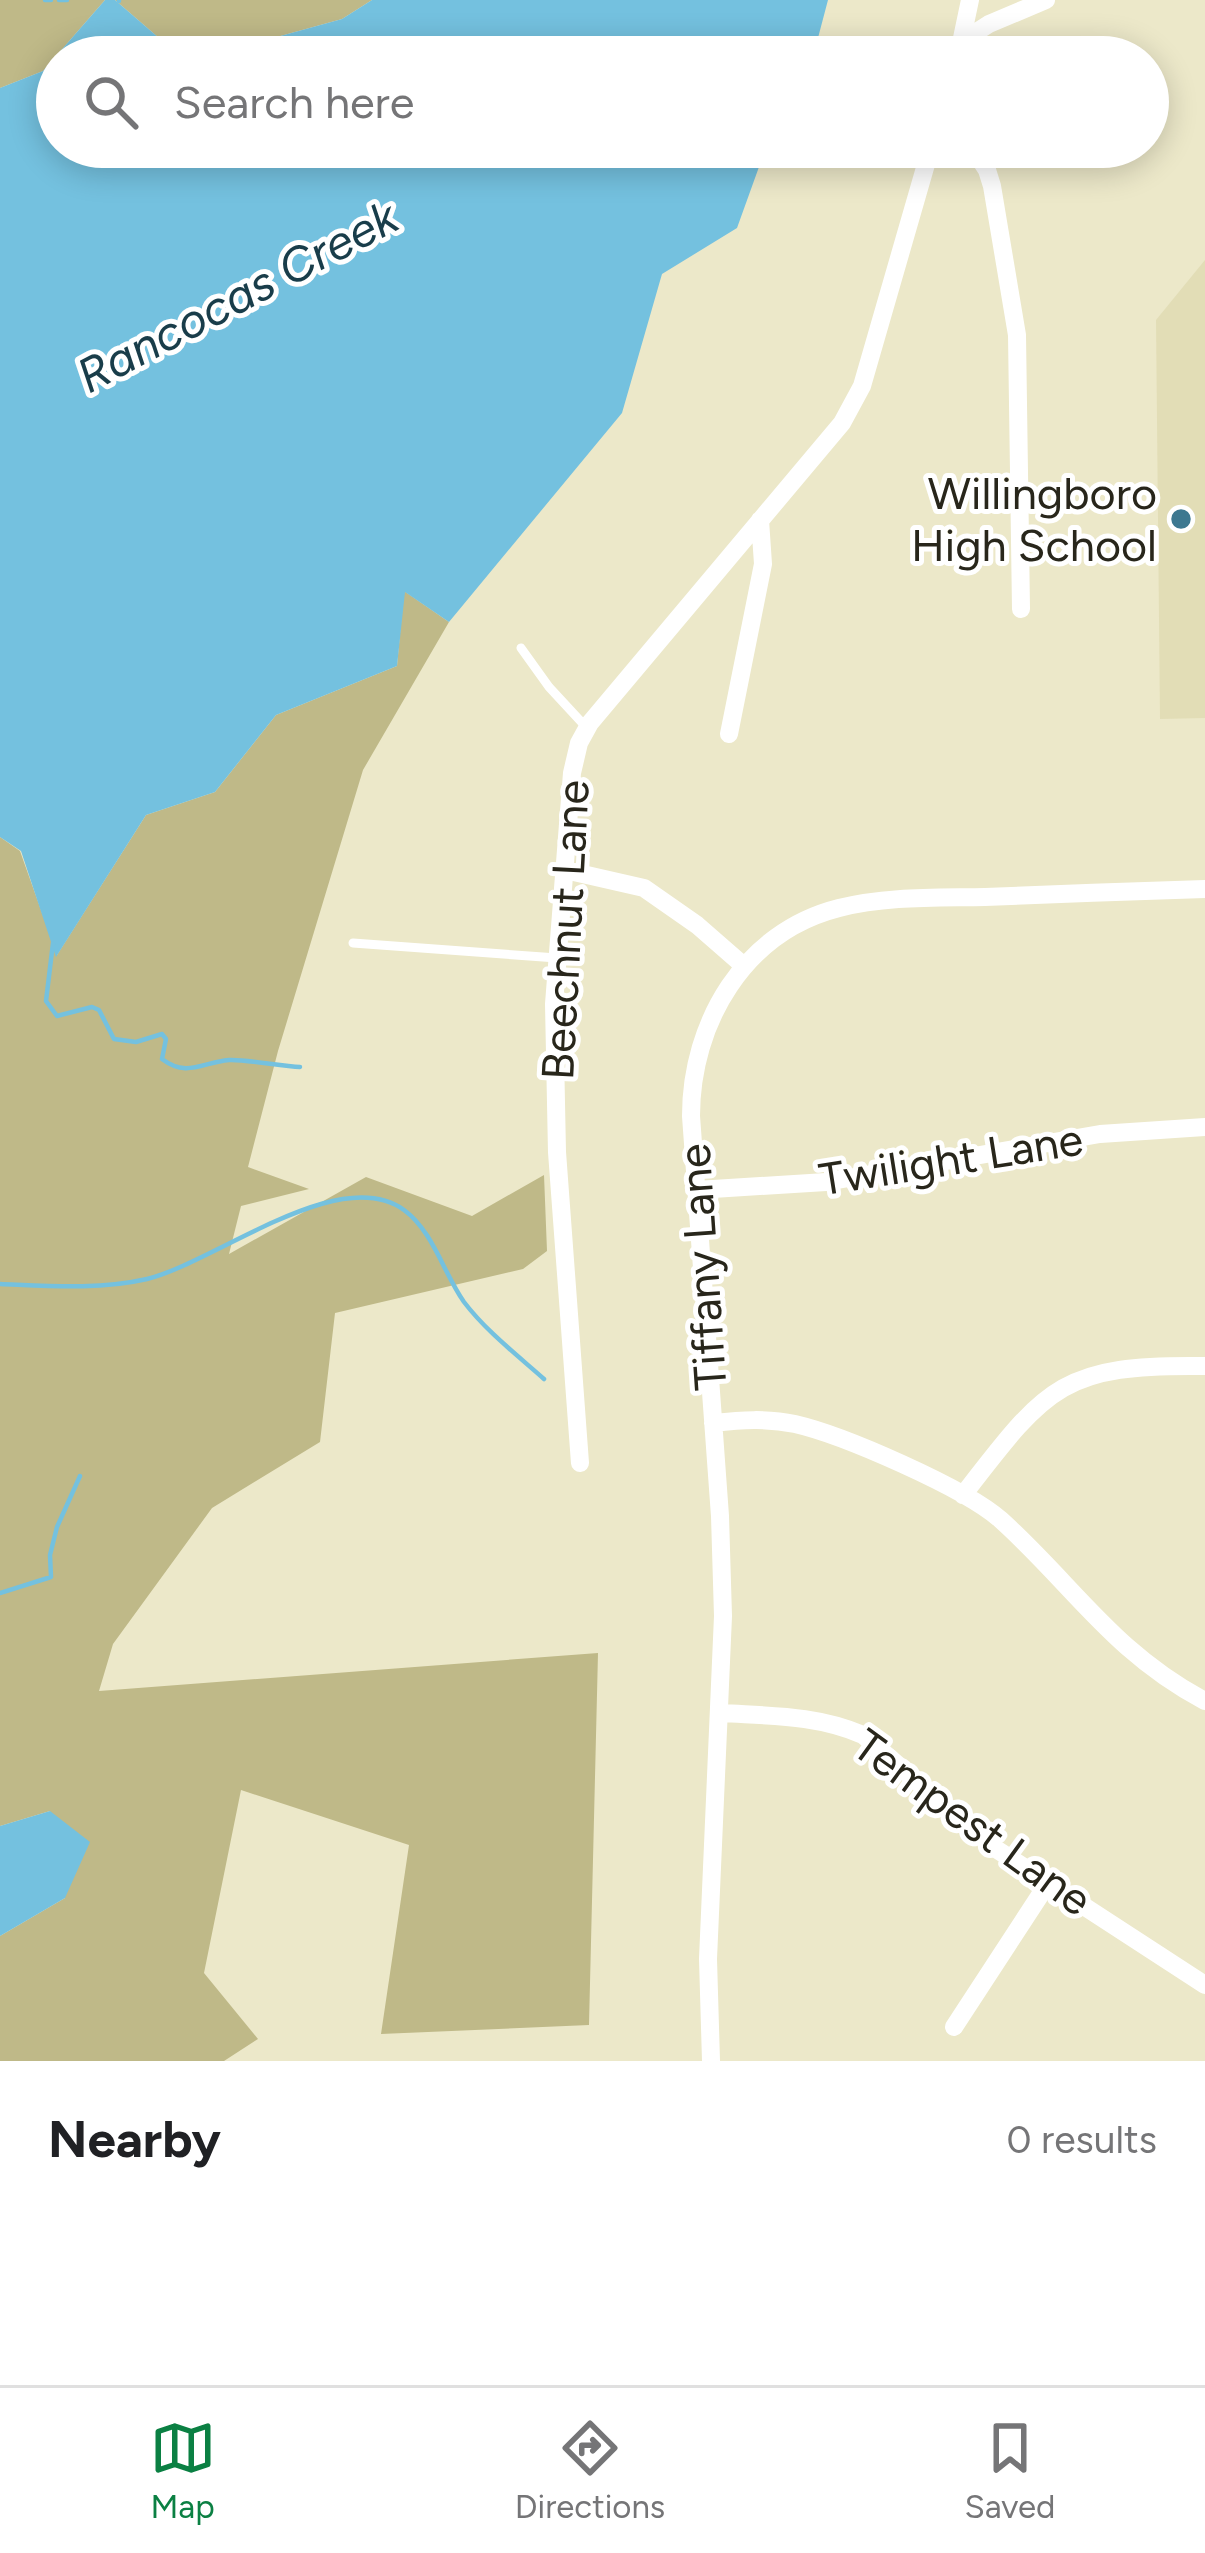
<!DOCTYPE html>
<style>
body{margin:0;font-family:Figtree,sans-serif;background:#f2f2f2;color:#202124}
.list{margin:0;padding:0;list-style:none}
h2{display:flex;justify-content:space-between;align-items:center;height:156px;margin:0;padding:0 48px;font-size:51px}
h2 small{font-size:39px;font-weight:400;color:#757577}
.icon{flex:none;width:66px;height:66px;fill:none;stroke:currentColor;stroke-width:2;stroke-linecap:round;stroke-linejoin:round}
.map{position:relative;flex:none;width:1205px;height:2061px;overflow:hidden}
.search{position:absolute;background:#fff;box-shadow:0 6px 30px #0003;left:36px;right:36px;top:36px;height:132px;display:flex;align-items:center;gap:30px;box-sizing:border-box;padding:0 42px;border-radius:66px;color:#757577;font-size:45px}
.sheet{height:324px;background:#fff}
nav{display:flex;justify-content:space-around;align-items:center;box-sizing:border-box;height:168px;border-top:3px solid #e0e0e0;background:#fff;font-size:33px;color:#757577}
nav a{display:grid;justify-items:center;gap:6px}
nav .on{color:#0b8043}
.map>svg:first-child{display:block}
</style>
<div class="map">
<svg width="1205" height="2061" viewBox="0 0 1205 2061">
<rect width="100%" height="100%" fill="#ece8c9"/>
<!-- built -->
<path fill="#e2ddb6" d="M1205,260V718L1160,719L1156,320Z"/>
<!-- green -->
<path fill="#bfb988" d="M0,0H105L43,71L0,88Z
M115,0H372L342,19L204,57H181Z
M404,591L449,622L363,770L278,1051L248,1167L309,1189L241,1206L229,1254L366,1177L472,1216L544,1175L547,1251L523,1269L335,1313L320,1442L212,1508L113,1644L99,1691L598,1653L589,2025L381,2034L409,1845L241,1790L204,1973L258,2039L224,2061H0V1936L65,1898L50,1811L0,1826V837L20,851L57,955L146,815L215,792L276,715L397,666Z"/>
<!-- water -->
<path fill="#74c1df" d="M105,0H115L181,57H57V147H758L764,153L737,228L662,274L622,413L449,622L405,592L397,666L276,715L215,792L146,815L56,957L21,851L0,837V88L43,71Z
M372,0H828L814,53L802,57H204L342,19Z
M50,1811L90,1842L65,1898L0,1936V1826Z"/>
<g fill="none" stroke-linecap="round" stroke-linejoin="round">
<!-- stream -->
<path stroke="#74c1df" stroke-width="4.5" d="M45,0H51
M59,0H67
M119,0V1
M53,943L46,1001L57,1016L92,1007L99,1010L114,1039L136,1042L162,1034L166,1039L162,1059C187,1078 203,1062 229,1060C244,1059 281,1066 300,1067
M0,1284C49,1286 99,1290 147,1279C216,1262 339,1163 404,1210C433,1231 444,1274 464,1302C486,1331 517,1355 544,1379
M0,1593L51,1577L50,1555L57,1527L80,1476"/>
<!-- lane -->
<path stroke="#fff" stroke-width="9" d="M521,648L549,687L586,727
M353,943L557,958"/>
<!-- street -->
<path stroke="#fff" stroke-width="18" d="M961,42L989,24L1046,0
M958,57L970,0
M972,147L987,170L992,186L1017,335L1021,609
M729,734L763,564L760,520
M565,870L644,888L697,925L744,966
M697,1190L826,1182L1100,1134L1205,1127
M713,1423C741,1420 767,1418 795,1424C843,1435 965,1488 1001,1520C1074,1586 1113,1652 1205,1701
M580,1463L557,1152L554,1004L572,773L579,743L590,723L842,423L862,386L931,147
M963,1495C1047,1386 1062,1364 1205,1366
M722,1713C770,1716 818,1715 863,1735L996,1849L1205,1985
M954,2027L1048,1883
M711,2061L708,1959L723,1616L720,1516L691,1116C691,1023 744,932 839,908C886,896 936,898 985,897C1058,894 1132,891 1205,889"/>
</g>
<!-- markers -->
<circle fill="#3d7890" stroke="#fff" stroke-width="4.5" cx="1181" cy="519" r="12"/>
<g text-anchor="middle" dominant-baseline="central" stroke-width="10" stroke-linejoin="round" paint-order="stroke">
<!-- poi labels -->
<g font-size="45" fill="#28261b" stroke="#fff" text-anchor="end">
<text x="1157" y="493">Willingboro<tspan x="1157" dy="52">High School</tspan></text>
</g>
<!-- street labels -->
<g font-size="45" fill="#28261b" stroke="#fff">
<text transform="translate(565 930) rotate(-87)">Beechnut Lane</text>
<text transform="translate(951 1159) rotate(-9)">Twilight Lane</text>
<text transform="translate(702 1267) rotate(-94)">Tiffany Lane</text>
<text transform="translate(973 1822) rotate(36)">Tempest Lane</text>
</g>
<!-- water labels -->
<g font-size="48" font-style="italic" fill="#193d4a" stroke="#fff">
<text transform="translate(237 296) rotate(-28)">Rancocas Creek</text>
</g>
</g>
</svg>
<div class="search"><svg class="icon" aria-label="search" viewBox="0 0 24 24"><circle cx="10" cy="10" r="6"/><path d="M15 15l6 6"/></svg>Search here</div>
</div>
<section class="sheet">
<h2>Nearby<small>0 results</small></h2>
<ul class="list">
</ul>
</section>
<nav>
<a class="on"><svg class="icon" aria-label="map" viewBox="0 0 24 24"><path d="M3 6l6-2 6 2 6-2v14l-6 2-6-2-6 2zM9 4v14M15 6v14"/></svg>Map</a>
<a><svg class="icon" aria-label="directions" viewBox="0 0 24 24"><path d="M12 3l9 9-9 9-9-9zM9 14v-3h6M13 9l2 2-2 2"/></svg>Directions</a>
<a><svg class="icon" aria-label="saved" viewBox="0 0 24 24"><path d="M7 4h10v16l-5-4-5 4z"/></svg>Saved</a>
</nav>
